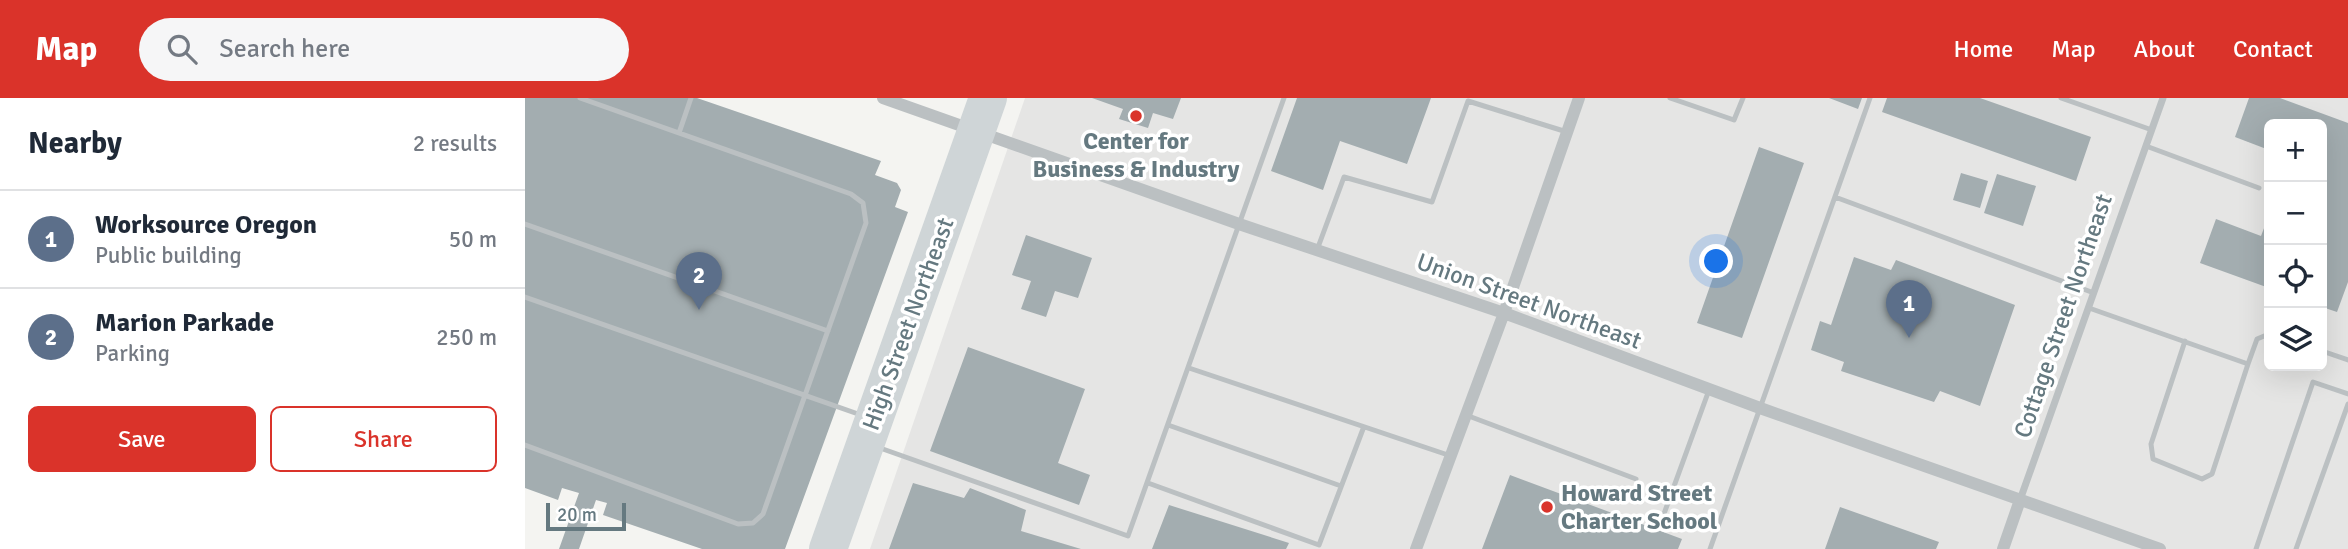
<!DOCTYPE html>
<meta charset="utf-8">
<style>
body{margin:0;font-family:Signika,sans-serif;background:#f6f6f7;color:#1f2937}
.controls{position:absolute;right:21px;top:21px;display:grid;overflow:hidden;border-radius:10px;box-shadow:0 7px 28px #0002}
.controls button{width:63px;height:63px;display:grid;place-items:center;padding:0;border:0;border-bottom:2px solid #e0e1e3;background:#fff;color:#1f2937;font:35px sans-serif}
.scale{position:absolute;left:21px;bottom:18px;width:80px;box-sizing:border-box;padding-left:7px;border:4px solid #657980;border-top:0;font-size:19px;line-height:24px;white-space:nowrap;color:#657980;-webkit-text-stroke:5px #fff;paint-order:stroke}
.you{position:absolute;left:1192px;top:164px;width:24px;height:24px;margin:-18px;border:5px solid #fff;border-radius:50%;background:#1a73e8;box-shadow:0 0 0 10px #1a73e833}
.badge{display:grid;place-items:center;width:46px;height:46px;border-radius:50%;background:#da332a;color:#fff;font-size:23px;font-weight:700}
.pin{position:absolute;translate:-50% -58px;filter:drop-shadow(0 2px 4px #0008)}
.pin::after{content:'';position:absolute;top:37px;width:24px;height:21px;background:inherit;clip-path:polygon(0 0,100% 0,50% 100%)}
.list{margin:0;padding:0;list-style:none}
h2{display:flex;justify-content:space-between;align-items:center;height:91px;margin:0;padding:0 28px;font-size:30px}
h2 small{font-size:23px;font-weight:400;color:#747a83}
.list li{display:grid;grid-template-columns:46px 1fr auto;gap:21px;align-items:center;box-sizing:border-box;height:98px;padding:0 28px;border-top:2px solid #e0e1e3}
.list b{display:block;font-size:26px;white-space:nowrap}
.list p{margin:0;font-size:23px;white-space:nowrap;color:#747a83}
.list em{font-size:23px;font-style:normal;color:#747a83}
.actions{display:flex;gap:14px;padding:21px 28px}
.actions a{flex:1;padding:16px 0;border:2px solid #da332a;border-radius:10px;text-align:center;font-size:24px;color:#da332a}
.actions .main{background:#da332a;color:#fff}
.icon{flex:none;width:38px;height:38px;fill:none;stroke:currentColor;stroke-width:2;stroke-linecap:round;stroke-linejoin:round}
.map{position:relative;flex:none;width:1823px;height:451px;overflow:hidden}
header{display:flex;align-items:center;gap:42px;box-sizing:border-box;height:98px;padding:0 35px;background:#da332a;color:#fff}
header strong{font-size:33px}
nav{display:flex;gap:38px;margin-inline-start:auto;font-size:24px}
.search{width:490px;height:63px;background:#f6f6f7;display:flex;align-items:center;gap:18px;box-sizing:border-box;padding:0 24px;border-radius:38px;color:#747a83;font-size:26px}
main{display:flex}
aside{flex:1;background:#fff}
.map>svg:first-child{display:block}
</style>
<header>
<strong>Map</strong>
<div class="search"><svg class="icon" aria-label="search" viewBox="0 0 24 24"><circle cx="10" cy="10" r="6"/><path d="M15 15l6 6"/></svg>Search here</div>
<nav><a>Home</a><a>Map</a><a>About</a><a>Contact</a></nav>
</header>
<main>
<aside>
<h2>Nearby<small>2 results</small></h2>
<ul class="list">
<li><span class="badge" style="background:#5c6f8a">1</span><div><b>Worksource Oregon</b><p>Public building</p></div><em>50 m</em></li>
<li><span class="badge" style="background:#5c6f8a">2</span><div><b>Marion Parkade</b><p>Parking</p></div><em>250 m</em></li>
</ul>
<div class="actions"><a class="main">Save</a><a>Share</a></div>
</aside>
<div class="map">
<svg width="1823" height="451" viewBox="0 0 1823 451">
<rect width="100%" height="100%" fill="#f4f4f1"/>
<!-- built -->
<path fill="#e5e5e4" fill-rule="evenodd" d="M500,0H1823V451H345ZM1744,26H1797V268H1744Z"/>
<!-- building -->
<path fill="#a3adb0" d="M0,0H172L356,63L350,77L372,85L376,92L370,109L383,114L260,451H177L78,417L82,405L71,402L54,451H34L54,395L37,390L33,402L0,390Z
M567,0H656L648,21L628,15L623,30L594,21L598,11Z
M772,0H906L882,66L815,43L798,92L746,73Z
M1304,0H1337L1333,11Z
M1362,0H1455L1566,39L1551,83L1357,14Z
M1724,0H1755L1823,25V184L1812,214L1797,209V26H1744V52L1710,39Z
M1234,49L1279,65L1217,240L1172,225Z
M1436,75L1463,83L1455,110L1428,102Z
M1472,76L1511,88L1498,128L1459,115Z
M1744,117V190L1675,165L1691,121L1736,138Z
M501,137L567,160L553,200L530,193L521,219L496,211L506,183L487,177Z
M1329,159L1366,172L1371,162L1490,207L1455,308L1415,293L1409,304L1316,273L1319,264L1286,252L1295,223L1306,227Z
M443,249L560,291L533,365L565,377L554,407L405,353Z
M985,377L1157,441L1153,451H957Z
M388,385L439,400L445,390L501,412L496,433L556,451H364Z
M644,407L764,445L761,451H627Z
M1315,409L1414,444L1411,451H1300Z"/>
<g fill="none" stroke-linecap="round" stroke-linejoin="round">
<!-- service -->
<path stroke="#bbc0c2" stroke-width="5" d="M1145,0L1209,22L1218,0
M1536,0L1627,32
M154,35L166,0
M1621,48L1734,90
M1310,99L1569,195
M0,126L303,233
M792,152L819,79L907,104L943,3L1042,34
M0,199L336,317
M1564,210L1723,266L1732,241L1744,236
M1660,243L1626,346L1628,361L1677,381L1687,376L1723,266
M1797,253L1823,262
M664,270L926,358
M941,317L1111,381
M643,327L816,388
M0,347L213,426L228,425L238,416L341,125L338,105L326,96L55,0
M355,350L603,438L759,0
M623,385L794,447L838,331
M1136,424L1184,292
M1185,451L1345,0
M1731,451L1788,284L1823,296
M1771,451L1823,306"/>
<!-- minor -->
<path stroke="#bbc0c2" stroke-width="7" d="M1495,402L1638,0"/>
<!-- tertiary -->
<path stroke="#bbc0c2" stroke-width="12" d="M358,0L714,126L979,215L1235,310L1635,451
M891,451L979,215L1054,0
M1478,451L1495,402"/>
<!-- secondary -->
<path stroke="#cfd5d7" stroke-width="38" d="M303,451L463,0"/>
</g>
<!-- markers -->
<g fill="#da332a" stroke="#fff" stroke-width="2.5">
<circle cx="611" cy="18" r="7"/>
<circle cx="1022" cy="409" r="7"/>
</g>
<g text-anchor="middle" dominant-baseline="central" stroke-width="7" stroke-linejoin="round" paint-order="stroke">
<!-- poi labels -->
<g font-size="24" font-weight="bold" fill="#657980" stroke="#fff">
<text x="611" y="43">Center for<tspan x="611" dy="28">Business &amp; Industry</tspan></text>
<text x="1036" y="395" text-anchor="start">Howard Street<tspan x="1036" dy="28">Charter School</tspan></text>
</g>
<!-- street labels -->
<g font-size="24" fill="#657980" stroke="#fff">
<text transform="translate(1004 203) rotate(20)">Union Street Northeast</text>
<text transform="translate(1538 218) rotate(-71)">Cottage Street Northeast</text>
<text transform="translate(383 226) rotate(-70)">High Street Northeast</text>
</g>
</g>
</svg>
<div class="controls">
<button>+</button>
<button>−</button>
<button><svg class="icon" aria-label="locate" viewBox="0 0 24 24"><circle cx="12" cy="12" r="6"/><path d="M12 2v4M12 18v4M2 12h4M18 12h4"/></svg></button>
<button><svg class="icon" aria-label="layers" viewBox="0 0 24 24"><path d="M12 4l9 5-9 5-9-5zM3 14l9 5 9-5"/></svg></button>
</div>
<div class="scale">20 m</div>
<div class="you"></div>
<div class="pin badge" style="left:1384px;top:240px;background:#5c6f8a">1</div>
<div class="pin badge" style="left:174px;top:212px;background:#5c6f8a">2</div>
</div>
</main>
